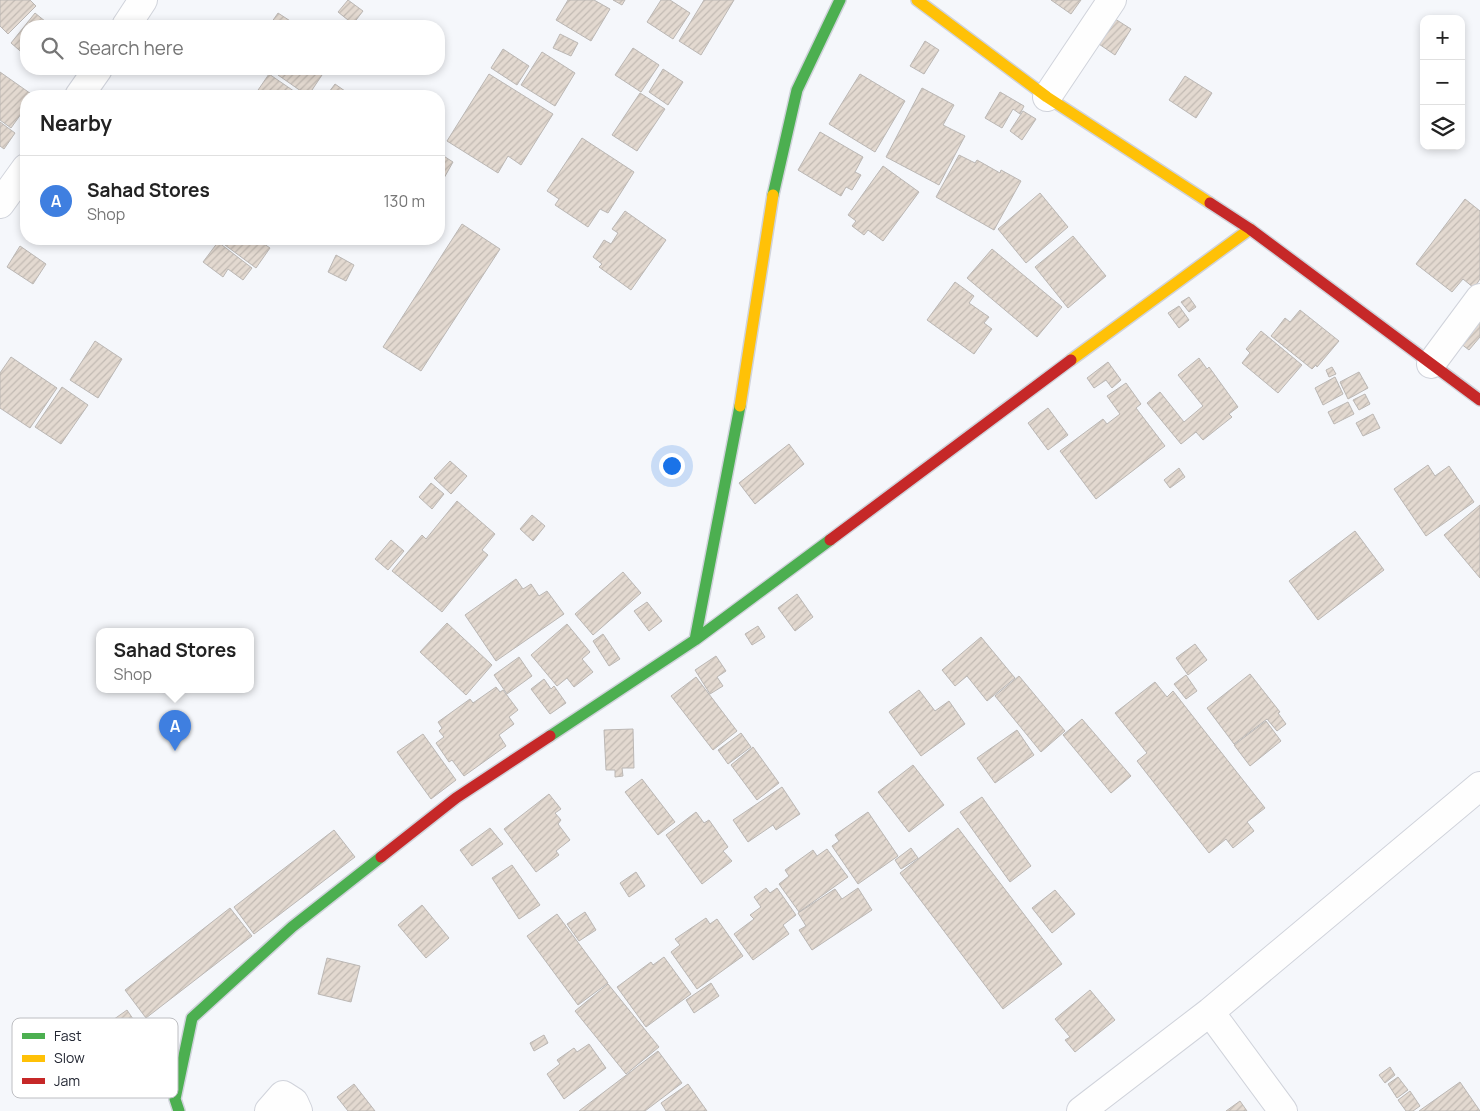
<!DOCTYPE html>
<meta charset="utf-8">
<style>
body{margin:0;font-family:Manrope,sans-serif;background:#f2f2f2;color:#222}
.controls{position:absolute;right:15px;top:15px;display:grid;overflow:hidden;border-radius:10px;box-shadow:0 2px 8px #0003}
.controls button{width:45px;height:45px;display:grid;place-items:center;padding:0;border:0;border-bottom:1px solid #e0e0e0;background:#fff;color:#222;font:25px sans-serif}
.you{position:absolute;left:671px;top:465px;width:18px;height:18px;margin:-12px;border:4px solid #fff;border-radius:50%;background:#1a73e8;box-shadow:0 0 0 8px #1a73e833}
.badge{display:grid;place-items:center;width:32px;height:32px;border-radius:50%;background:#d93025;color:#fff;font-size:16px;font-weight:700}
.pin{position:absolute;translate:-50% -41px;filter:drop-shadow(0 1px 2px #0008)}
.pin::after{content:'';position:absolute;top:26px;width:18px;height:15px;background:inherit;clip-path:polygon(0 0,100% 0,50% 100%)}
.popup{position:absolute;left:96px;top:628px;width:158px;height:65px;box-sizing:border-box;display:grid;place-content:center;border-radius:10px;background:#fff;filter:drop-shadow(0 1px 4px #0005);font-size:16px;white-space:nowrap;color:#767676}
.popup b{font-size:19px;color:#222}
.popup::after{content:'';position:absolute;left:50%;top:100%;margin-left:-10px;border:10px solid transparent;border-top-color:#fff}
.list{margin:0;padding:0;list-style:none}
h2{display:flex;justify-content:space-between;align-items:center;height:65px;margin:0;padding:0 20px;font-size:21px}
h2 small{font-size:16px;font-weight:400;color:#767676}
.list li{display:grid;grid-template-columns:32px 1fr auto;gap:15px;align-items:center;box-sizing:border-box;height:90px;padding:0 20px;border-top:1px solid #e0e0e0}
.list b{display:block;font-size:19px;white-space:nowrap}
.list p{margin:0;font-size:16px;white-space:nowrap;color:#767676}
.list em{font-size:16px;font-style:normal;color:#767676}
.icon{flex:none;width:28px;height:28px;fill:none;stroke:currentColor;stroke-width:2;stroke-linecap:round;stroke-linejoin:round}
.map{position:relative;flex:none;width:1480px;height:1111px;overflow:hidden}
.search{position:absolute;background:#fff;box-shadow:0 2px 8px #0003;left:20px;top:20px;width:425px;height:55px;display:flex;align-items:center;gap:12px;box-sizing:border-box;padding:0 18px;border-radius:20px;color:#767676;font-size:19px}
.panel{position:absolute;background:#fff;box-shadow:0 2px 8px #0003;left:20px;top:90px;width:425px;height:155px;border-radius:20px}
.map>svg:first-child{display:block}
</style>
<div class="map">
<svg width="1480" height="1111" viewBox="0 0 1480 1111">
<defs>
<pattern id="building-hatch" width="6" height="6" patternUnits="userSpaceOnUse" patternTransform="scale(1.25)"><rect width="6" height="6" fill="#e3d9d0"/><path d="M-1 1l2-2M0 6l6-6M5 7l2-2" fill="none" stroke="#c2bab3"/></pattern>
</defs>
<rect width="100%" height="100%" fill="#f5f7fb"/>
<!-- building -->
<path fill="url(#building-hatch)" stroke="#bbb7b4" d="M0,0H30L36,6L8,34L0,26Z
M348,0L363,11L353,24L338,12Z
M568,0H594L610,9L591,41L556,20Z
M613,0H625L622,5Z
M661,0H670L690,13L673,39L647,22Z
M704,0H734L701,55L679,41Z
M1051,0H1081L1071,14Z
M35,13L51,26H26V56L11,43Z
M278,13L298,26H269Z
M1112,17L1131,29L1115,55L1096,42Z
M560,34L578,43L571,56L553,48Z
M925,41L939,50L924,74L910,66Z
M633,48L659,65L641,92L615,75Z
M503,49L529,66L517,85L491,68Z
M542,52L575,73L555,106L521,85Z
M279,69H326L308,96L278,75L282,71Z
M663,69L683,82L668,105L649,92Z
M0,72L34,96H26V107L11,128L0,120Z
M269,74L301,96H254Z
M489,74L553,114L521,165L508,156L498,173L447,141Z
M860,74L905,101L875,152L829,124Z
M1185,76L1212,93L1196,118L1169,100Z
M335,84L352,96H326Z
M922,88L954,105L943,125L965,136L939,185L886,157Z
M1000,92L1024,106L1020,114L1013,109L1002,128L985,118Z
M640,93L665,109L637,151L612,135Z
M1023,111L1036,119L1022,140L1010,131Z
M0,122L15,133L4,149L0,146Z
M820,132L863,157L855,172L861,175L852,190L846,187L841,196L798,170Z
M582,138L634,172L608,213L600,209L588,227L555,205L559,199L547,191Z
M439,153L453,162L439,187Z
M959,155L975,163L977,160L1000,173L1001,170L1021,181L994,230L936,197Z
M883,166L919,192L883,241L868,230L864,235L852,226L856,221L848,215Z
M1040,193L1068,227L1026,263L998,229Z
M1465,199L1480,211V279L1474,288L1463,279L1452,292L1416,264Z
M625,211L666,240L631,290L599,267L602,264L593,257L604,240L611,244L618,233L612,229Z
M462,224L500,249L421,371L383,347Z
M1073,236L1106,276L1068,308L1035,267Z
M223,239H257L270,248L256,268L221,242Z
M218,242L252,268L243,280L228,269L223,277L203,262Z
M20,246L46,264L33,284L7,267Z
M992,249L1062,307L1037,337L967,278Z
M336,255L354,265L346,281L328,272Z
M955,282L974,296L969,303L989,317L984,323L992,329L974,354L927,320Z
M1189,297L1196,307L1189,312L1181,302Z
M1179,306L1189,320L1179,328L1168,313Z
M1300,310L1339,341L1317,367L1316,365L1312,369L1271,336L1285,318L1290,322Z
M1480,321V337L1469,350L1456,340Z
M1261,331L1302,365L1278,393L1242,363L1250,353L1246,349Z
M95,341L122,359L98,398L70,380Z
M11,357L57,388L30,428L0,408V373Z
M1199,358L1207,369L1209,367L1238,407L1229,414L1232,417L1203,440L1196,432L1181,444L1147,403L1160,392L1184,422L1203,406L1178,375Z
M1108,362L1121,380L1112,388L1106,380L1094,388L1087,378Z
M1332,367L1336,374L1329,377L1326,370Z
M1359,372L1368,388L1348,399L1340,382Z
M1335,377L1343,394L1323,405L1315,388Z
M1126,383L1141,404L1136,408L1165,446L1096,499L1060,451L1103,419L1107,424L1120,414L1107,396Z
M62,387L88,405L61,444L35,427Z
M1365,394L1370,404L1359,410L1353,400Z
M1348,402L1354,414L1334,424L1328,412Z
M1048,408L1068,435L1048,450L1028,423Z
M1373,414L1380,428L1363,436L1356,423Z
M789,444L804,464L755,504L739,483Z
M450,461L467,476L451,494L434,478Z
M1428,465L1435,476L1449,466L1474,502L1426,536L1394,489Z
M1179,468L1185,477L1170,488L1164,480Z
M431,483L444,494L432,509L419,497Z
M457,501L495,534L482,550L488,555L442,612L392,571L422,535L426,539Z
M1480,505V578L1444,535Z
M532,515L545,526L533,541L520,529Z
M1355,531L1384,570L1318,620L1289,581Z
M391,540L404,551L388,570L375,559Z
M623,572L641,593L593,635L575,614Z
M516,579L523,589L531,584L539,596L547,591L564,614L496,661L465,615Z
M797,594L813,617L795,631L778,608Z
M647,602L662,621L649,631L634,611Z
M447,623L492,665L466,695L420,652Z
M567,624L590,652L582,659L593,672L574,687L567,678L557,686L531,655Z
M758,626L765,637L752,645L745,634Z
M603,634L620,659L609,666L593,641Z
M981,637L1015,678L987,701L967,676L955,686L942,670Z
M1195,644L1207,660L1188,675L1176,658Z
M716,656L726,671L717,677L723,686L710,694L695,670Z
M519,657L532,676L507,694L494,675Z
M1250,674L1280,712L1278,713L1286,724L1277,731L1267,719L1234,744L1207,708Z
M1186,675L1197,691L1186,699L1174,684Z
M1019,676L1065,731L1041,752L995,696Z
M696,677L737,731L713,750L671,696Z
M544,679L551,689L554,686L566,703L550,714L531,689Z
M1155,682L1167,697L1173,691L1265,808L1247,822L1254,831L1233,848L1226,839L1209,853L1137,761L1147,753L1115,713Z
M496,687L500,692L503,690L518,710L509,717L514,724L499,735L506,746L464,776L452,760L449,762L436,743L444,737L439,731L442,728L438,722L470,699L473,703Z
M919,690L935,711L949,701L965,724L921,756L889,712Z
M1082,719L1131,776L1111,793L1063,735Z
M1266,721L1281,741L1250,766L1234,745Z
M633,729L634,768H622L623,776L615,777V770H606L604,730Z
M1017,730L1034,755L995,783L977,758Z
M741,733L751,747L728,764L718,750Z
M423,734L456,780L431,799L397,752Z
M753,747L779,783L757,800L731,765Z
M913,765L944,805L909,832L878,792Z
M642,779L675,822L658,835L625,792Z
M782,787L800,814L776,830L773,825L748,842L733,820Z
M549,794L561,809L555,813L561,820L558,824L570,840L556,851L559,855L536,872L504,829Z
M982,797L1031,866L1010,882L960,812Z
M696,812L704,823L709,820L728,847L723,851L732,861L702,884L666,835Z
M868,812L898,856L858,884L832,846L839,841L835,835Z
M490,828L503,844L472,866L460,850Z
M958,828L1062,964L1003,1009L900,873Z
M334,830L355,857L254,934L234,907Z
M911,848L918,858L901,869L895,860Z
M827,849L848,877L799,912L779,884L789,876L785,870L813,850L817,856Z
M512,865L540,905L519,919L492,878Z
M636,872L645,886L629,897L620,883Z
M766,888L770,893L777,888L796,915L783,925L789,934L753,960L734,934L754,919L750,915L761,907L754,897Z
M858,888L872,910L812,950L799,930L806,926L798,913L835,889L842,899Z
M1055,890L1075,914L1052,933L1032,908Z
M422,905L449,938L426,958L398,925Z
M230,908L252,936L146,1018L125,990Z
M585,912L596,930L579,941L567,924Z
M557,914L608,983L578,1005L527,936Z
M706,918L710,924L717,919L743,956L697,989L671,952L680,945L675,939Z
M664,957L691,994L646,1027L617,987L651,962L653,965Z
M327,958L360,966L351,1002L318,994Z
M711,983L719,996L694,1013L686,1000Z
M608,984L659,1047L626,1074L575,1011Z
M1090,990L1115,1020L1075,1052L1065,1040L1070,1037L1055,1019Z
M127,1010L135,1022L118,1034L110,1022Z
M544,1035L548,1043L534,1051L530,1043Z
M589,1044L606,1068L564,1099L547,1074L560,1064L557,1060L574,1048L577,1052Z
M658,1051L682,1083L645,1111H579Z
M1390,1067L1395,1075L1385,1083L1379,1075Z
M1398,1077L1408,1090L1397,1098L1388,1084Z
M1460,1082L1480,1111H1419Z
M354,1084L375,1111H348L337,1097Z
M688,1084L707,1111H666L661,1103Z
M1410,1091L1420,1106L1413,1111H1406L1398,1100Z
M1240,1101L1247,1111H1226Z"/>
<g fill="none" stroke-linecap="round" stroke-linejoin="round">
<defs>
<path id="street" d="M126,26L143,0
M79,96L98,69
M1047,97L1112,0
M0,204L26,168
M1431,364L1480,298
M1210,1012L1283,1111
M269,1111L283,1095L294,1102L298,1111
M1081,1111L1210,1012L1480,786"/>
<path id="fast" d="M773,195L797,90L840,0
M695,640L740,406
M550,736L695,640L830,540
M179,1111L175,1099L192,1018L292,927L381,857"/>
<path id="slow" d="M917,0L1047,97L1210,203
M1071,360L1250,229
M740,406L773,195"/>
<path id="jam" d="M1210,203L1250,229L1480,400
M830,540L1071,360
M381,857L456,798L550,736"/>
</defs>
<!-- street casing -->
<use href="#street" stroke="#d0d3db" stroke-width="30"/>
<!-- fast casing -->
<use href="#fast" stroke="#d0d3db" stroke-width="14"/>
<!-- slow casing -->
<use href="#slow" stroke="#d0d3db" stroke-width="14"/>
<!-- jam casing -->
<use href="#jam" stroke="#d0d3db" stroke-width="14"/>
<!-- street -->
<use href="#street" stroke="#fefefe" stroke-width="28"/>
<!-- fast -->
<use href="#fast" stroke="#4caf50" stroke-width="11"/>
<!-- slow -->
<use href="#slow" stroke="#ffc107" stroke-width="11"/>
<!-- jam -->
<use href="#jam" stroke="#c62828" stroke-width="11"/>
</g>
<!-- legend -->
<rect x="12" y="1018" width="166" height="80" rx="8" fill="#fff" stroke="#bdbec2" stroke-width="1"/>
<rect x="22" y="1033" width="23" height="6" fill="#4caf50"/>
<rect x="22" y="1055" width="23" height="7" fill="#ffc107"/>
<rect x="22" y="1078" width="23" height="6" fill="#c62828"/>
<g font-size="14" fill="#232733">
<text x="54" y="1041">Fast</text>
<text x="54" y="1063">Slow</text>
<text x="54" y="1086">Jam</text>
</g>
</svg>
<div class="controls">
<button>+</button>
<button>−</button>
<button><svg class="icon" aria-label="layers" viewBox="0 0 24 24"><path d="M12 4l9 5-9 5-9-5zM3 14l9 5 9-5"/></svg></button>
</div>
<div class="you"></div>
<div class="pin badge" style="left:175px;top:751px;background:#3f7fe0">A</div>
<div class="popup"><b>Sahad Stores</b>Shop</div>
<div class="search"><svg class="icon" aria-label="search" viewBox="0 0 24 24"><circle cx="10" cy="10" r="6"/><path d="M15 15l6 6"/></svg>Search here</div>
<section class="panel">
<h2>Nearby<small></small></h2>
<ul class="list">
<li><span class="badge" style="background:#3f7fe0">A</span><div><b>Sahad Stores</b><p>Shop</p></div><em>130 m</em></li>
</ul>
</section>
</div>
